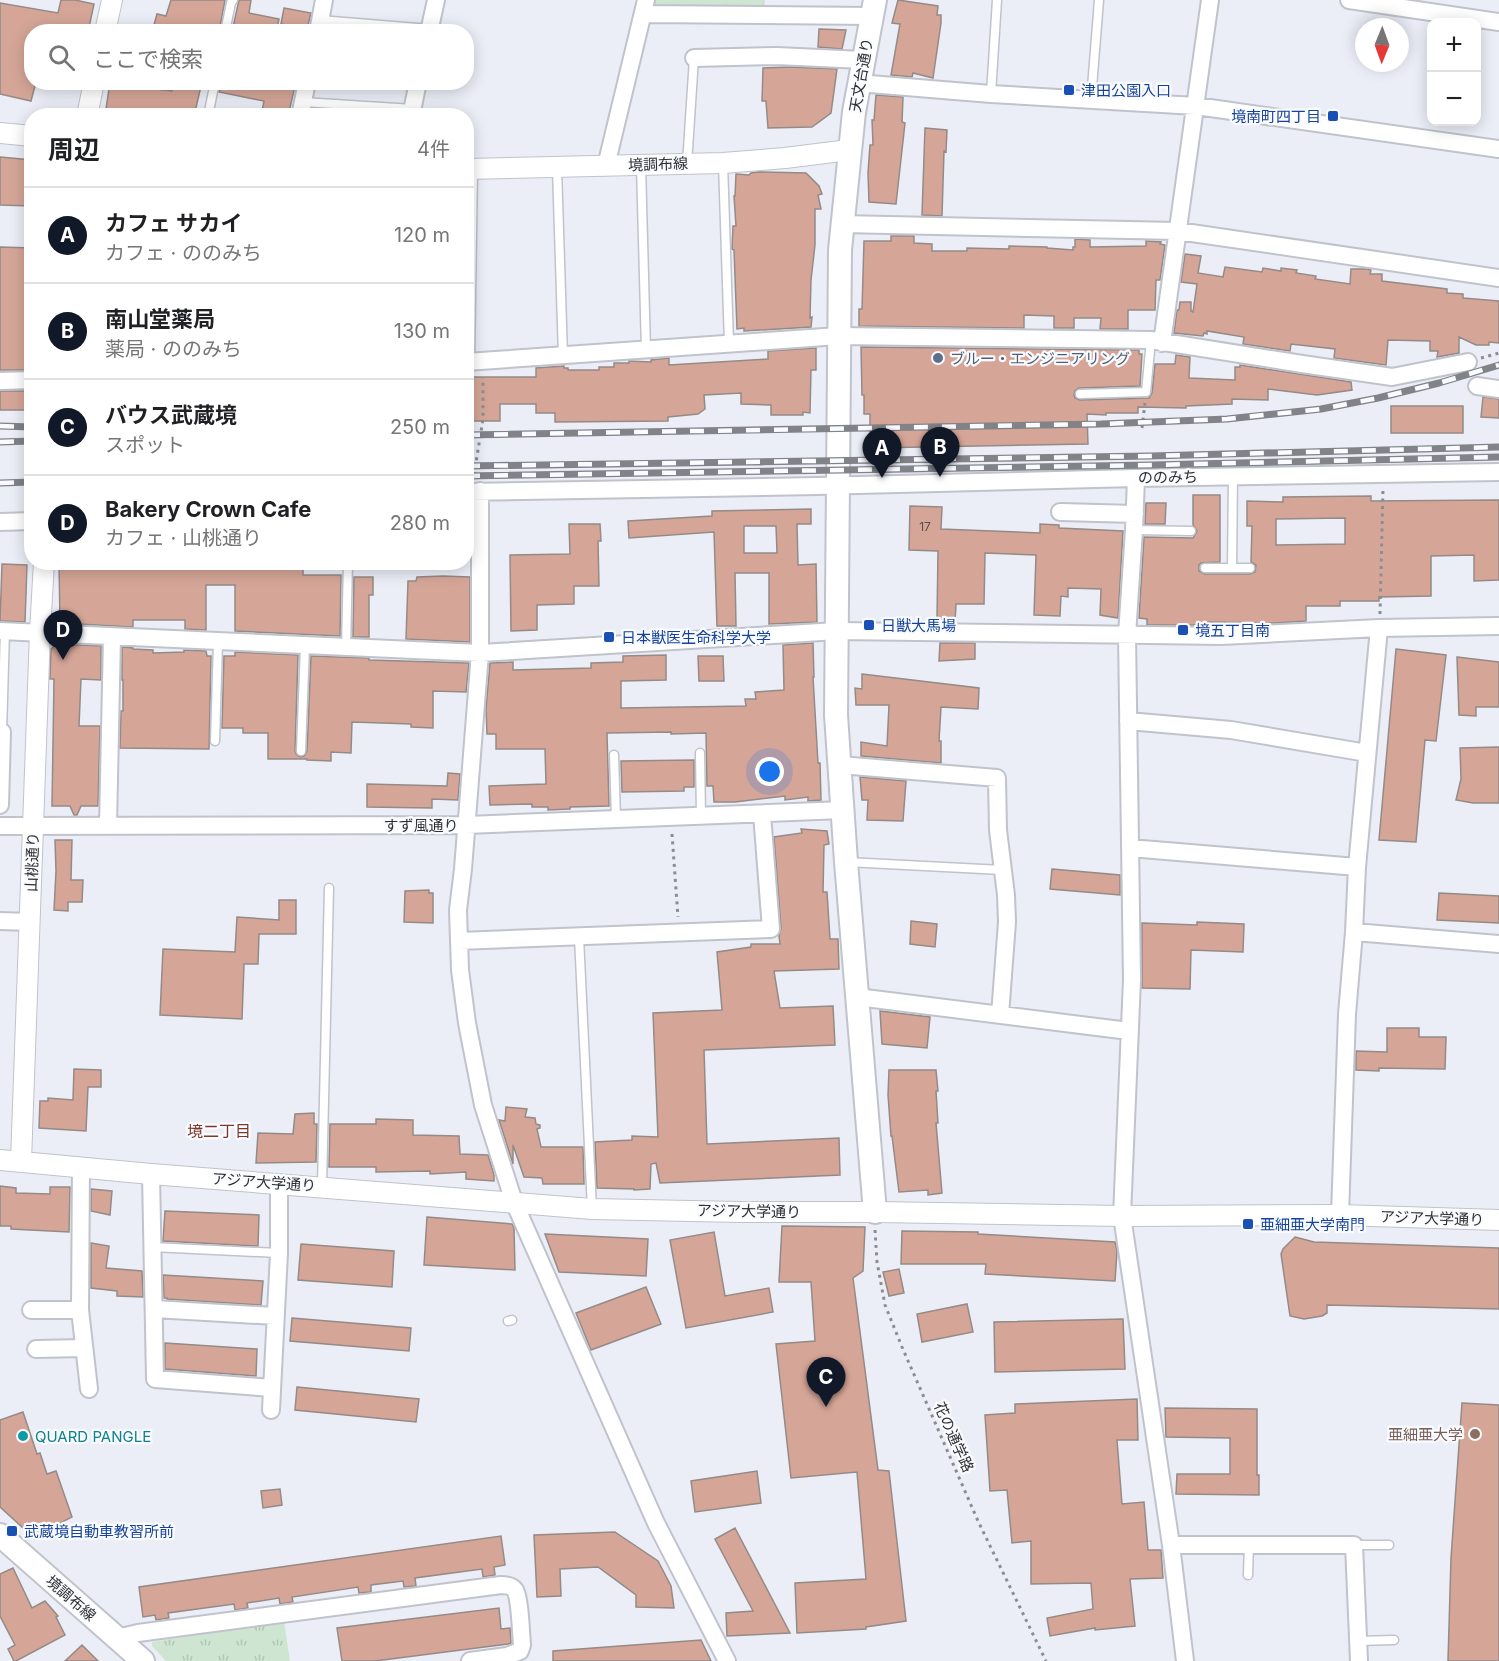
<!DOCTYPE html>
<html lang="ja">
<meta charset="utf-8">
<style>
body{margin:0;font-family:Inter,"Noto Sans JP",sans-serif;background:#f6f6f6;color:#202124}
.controls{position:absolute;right:18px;top:18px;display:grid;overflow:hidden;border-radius:12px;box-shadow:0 3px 15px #0003}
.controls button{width:54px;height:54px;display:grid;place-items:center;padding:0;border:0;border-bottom:2px solid #e0e0e0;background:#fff;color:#202124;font:30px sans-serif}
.compass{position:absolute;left:1355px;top:18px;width:54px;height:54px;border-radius:50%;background:#fff;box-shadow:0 3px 15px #0003;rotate:181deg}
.you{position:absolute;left:770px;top:772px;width:21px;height:21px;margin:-15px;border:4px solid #fff;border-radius:50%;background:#1a73e8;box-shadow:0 0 0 9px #1a73e833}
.badge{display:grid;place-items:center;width:39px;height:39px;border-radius:50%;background:#111827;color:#fff;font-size:20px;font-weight:700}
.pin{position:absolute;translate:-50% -50px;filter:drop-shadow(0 2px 3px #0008)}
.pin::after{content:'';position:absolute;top:32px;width:21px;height:18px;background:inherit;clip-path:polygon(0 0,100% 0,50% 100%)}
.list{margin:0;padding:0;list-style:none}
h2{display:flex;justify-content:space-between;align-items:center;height:78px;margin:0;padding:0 24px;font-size:26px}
h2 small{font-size:20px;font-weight:400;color:#757577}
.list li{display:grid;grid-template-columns:39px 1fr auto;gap:18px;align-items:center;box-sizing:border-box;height:96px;padding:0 24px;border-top:2px solid #e0e0e0}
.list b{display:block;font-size:22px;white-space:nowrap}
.list p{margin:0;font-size:20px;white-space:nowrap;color:#757577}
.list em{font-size:20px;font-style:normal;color:#757577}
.icon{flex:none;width:33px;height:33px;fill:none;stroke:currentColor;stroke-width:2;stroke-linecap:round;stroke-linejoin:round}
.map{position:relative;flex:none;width:1499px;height:1661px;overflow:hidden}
.search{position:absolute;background:#fff;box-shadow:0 3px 15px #0003;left:24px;top:24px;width:450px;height:66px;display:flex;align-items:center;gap:15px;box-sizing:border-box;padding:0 21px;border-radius:24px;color:#757577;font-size:22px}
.panel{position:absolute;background:#fff;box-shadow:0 3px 15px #0003;left:24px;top:108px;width:450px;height:462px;border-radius:24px}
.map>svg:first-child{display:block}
</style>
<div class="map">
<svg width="1499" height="1661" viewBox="0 0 1499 1661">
<defs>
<pattern id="grass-tufts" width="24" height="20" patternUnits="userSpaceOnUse" patternTransform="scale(1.5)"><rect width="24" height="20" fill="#cee6d1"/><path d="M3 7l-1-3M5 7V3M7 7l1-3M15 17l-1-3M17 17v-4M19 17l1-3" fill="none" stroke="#b1c6b4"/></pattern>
</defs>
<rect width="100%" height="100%" fill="#ebeef7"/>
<!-- grass -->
<path fill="url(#grass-tufts)" d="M655,0H765L764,11L653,9Z
M284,1621L290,1661H166L152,1646V1642Z"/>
<!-- building -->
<path fill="#d5a698" stroke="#948a87" stroke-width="1.5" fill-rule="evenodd" d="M61,0H75L94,4L88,32H32V82H36L31,101L0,94V3L58,13Z
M171,0H225L219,32H152L157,14L166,16Z
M239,0H251L249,13L279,19L276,32L249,27L248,32H232Z
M898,0L938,6L937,15H941V23L933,78L913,73L912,77L891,75L900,24L892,23Z
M284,8L311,13L307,29L281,24Z
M819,29L846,30L842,49L818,47Z
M790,67L837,69L831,113L812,127L768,128L766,101H762L763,68Z
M110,82H125V85L172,91L174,82H202L194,116H110L106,109Z
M221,82H296L288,116H261L264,101L219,92Z
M876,95L903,97L902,122L905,123L896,204L869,202L868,173L870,145H873L872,120H874Z
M925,128L947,130L946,152L944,151L942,216L922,215Z
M0,157L32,160V206L0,205Z
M758,172L806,173L819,186L822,194L818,195L821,209H815V245L811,280L810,318L812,317L811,327L744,331V328L737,329L734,250L732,249L733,226H736L734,196H735L736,174L749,175L751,173Z
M891,236H914V243L932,244V251H967V248L1009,249V246L1047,247V248L1073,250V247H1075V239L1090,240V247L1146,246V241L1161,242L1160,244L1165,245L1160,280H1156L1155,310H1128V329H1100L1101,318H1074V328H1054V316L1024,315V328L859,326V309H862L864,241H891Z
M0,247L32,248V370H0Z
M1185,254L1201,256L1198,273L1223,277L1225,267L1262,272L1263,268L1281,271V268L1297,270L1296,273L1316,276L1315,279L1350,284L1351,269H1367L1371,270L1370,274H1382V281L1447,289V293L1463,294V298L1499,301V343L1489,342V345H1476L1459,337V353L1437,357L1438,351H1430V341L1388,340L1386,365L1334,358L1335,349L1291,344L1290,351L1243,344L1244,337L1207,331V334L1204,333L1203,336L1174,333L1177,310H1179L1180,302H1191V311L1193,312L1197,284L1181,282Z
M861,347L1139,350V354H1142L1140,386L1079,388L1075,391L1074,395L1075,398L1080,400L1149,398L1152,393L1155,364H1175L1176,355L1190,357L1189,378L1235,380V367H1240V365L1351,382L1352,390L1317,395L1268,389V400L1232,399V404L1186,406V408L1138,407V413H1106V415L1087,414L1088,444L870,448V414H864V395H862Z
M816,348V370H811L810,413L803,412V415H771V405L741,404V393L704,395L705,409L698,414L668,417V421L555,422V413H536V404H500V421H466V377H536V368L564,366V368H568V370H599V367H614V363H629V361L651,362V360L669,358V365L768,359V351Z
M0,391H32V396H25V410H0Z
M1483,397L1499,399V418L1481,417Z
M1391,406H1463V433H1391Z
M1193,495H1220V562L1201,563L1199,565V571L1205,574H1250L1255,572L1256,565L1251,562L1252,526H1247V501L1283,502V497L1371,496V501L1499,500V580L1474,581V555L1431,556V596L1379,597V601H1340V606H1306V621L1275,623L1205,622V625H1147V619L1139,618L1144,537L1193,538L1197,531L1193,525ZM1345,518V544L1276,545V519Z
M1146,503H1166L1165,524H1145Z
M910,506L942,507L941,529L1040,533V524L1059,525V528L1123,531L1118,618L1100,615L1101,589L1068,588V597L1061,596L1060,616L1034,615L1036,555L985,553L984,604H956L955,622H941V619H937L938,551L909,550Z
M811,509V524H797L798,565L816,564L817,622L769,624V573H735L736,626H717L714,532L629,538L628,521L712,516V511ZM744,526H776L777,553H744Z
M569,524H600L601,541H598L599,586H574V604L537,605V630L511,631L510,555L570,554Z
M59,562L270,564V566L303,567V575H341L340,636L235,631V585H206V630L185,629V620H133V627L60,623Z
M2,564L27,565L25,622L0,621Z
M443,576L470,577V642L406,639L408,581H416L417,577Z
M354,577H373V595H369V637H353Z
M813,643L814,677H813L818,763H820L821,800L808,801V797L785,800V796L735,802H714L713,786H707L706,733L671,734V732L607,733L609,806L570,807V809L548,810V807H532V804L490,805L489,786L546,784L545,749H496V734H487L486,708L490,663L513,662V670L591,668V663L623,662V656L666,655V680L621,681V708L746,706L745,699H756L755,692L784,690L783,645Z
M940,643H975V659L939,661Z
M56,644L101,646V680L81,679L79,726H100L98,806H81L77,815H74L70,806H52L54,679H50L51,649Z
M122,647L133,648V649L153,650V653L184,652V650L206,651L207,656H211L209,749L120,748L121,711H123V680H122Z
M1396,649L1446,655L1436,741L1425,740L1416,842L1379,840Z
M235,652L298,655L295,751L296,754L300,757L304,756L307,751L311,656L369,658V660L469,663L466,692L433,691V728L411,727V724L352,722L351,753L331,752V761L307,760V759H268V733H243V728H222L224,656H235Z
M698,656H723L724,681H699Z
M1457,657L1499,662V707H1476V716L1459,715Z
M862,674L979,688L978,709L941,707L939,741H941V763L861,756V742L887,746L889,705H856L855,688L862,689Z
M1499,747V803H1473L1456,800L1461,779L1460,748Z
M694,760V787H684V791L622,792L621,761Z
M448,773L460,774L458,800L432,799V808L367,807V784L447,786Z
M860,777L906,781L903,821L867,820L868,800H862Z
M801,829L827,831L829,844L824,845L823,892H827L830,939H838L839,969L774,971L780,1008L833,1006L835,1045L704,1050L707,1144L839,1138L840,1175L660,1183L656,1163L651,1164L650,1189L634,1190V1189L597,1188L595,1142L632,1140V1136L658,1137L653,1013L722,1010L717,952L751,947V944H780L779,936L781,928L774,837L802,833Z
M55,840H72L71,880H83L82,902H68V911L54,910L56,871Z
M1052,869L1120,875V895L1050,889Z
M429,890V893H433V923L404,922L405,891Z
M1439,893L1499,896V923L1437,920Z
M279,900H296V934H259L258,964H244L242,1019L160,1015L163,949L235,952L237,917L279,920Z
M911,921L937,924L935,947L910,944Z
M1197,922L1244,924L1243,952L1191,950L1190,989L1142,988V923L1197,925Z
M880,1011L930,1017L927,1048L882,1044Z
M1387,1028H1419V1037H1446L1445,1069L1379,1068V1071L1356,1070V1051L1387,1052Z
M74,1069L101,1070V1087H88L86,1131L39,1128L40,1101H48V1098L73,1100Z
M889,1070H936L938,1091H936L938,1123H936L942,1193L928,1195V1190L899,1192L892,1136H891L888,1095Z
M506,1107L527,1109L525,1117L535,1118L536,1124L540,1125V1128L537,1129L541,1147H583L584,1184H543L542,1178L524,1177L513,1145V1164L499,1120L505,1121Z
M314,1113V1124H317L316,1162L256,1163L258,1133L293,1134L295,1114Z
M376,1119L413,1120V1135L459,1136L460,1154L488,1155L494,1175V1181L466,1179V1172L430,1174V1171L376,1172V1167H329L330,1124H376Z
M0,1186L16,1188V1193L50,1194V1187H70L69,1232L11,1229V1226H0Z
M91,1189L112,1191L110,1215L91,1211Z
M165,1211L259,1215L258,1246L163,1241Z
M427,1217L512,1224L514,1228L515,1270L424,1265Z
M782,1226L865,1227L863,1271L853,1278L878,1470L889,1471L906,1621L866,1627V1629L797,1633L795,1583L866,1579L857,1472L791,1478L776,1344L815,1341L811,1282H779Z
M902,1231L978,1232V1234L1115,1242L1117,1251L1115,1281L985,1274L986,1264H901Z
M714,1232L725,1296L769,1288L773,1312L686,1328L670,1240Z
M545,1234L648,1239L646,1276L559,1272Z
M1295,1237L1314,1242L1499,1248V1309L1327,1305V1313L1322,1316L1304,1319L1290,1316L1281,1254L1283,1249Z
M91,1243L109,1246L106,1268L142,1271L143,1297L117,1296V1291L91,1288Z
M301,1244L394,1251L392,1287L298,1280Z
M899,1269L904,1293L889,1296L883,1272Z
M163,1275L263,1281L261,1305L167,1299V1298H164Z
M646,1287L661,1324L591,1350L576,1313Z
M967,1304L973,1332L922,1342L917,1314Z
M292,1318L411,1328L409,1351L290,1341Z
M1123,1319L1125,1369L995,1372L994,1322Z
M165,1343L257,1349L256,1376L165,1369Z
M297,1387L419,1399L416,1422L295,1410Z
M1137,1399L1138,1440H1117L1122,1504L1144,1502L1148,1550H1161L1163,1578L1130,1579L1135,1626L1095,1630V1628L1050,1636L1047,1618L1093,1609L1091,1583L1031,1584V1541L1012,1543L1007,1490L990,1491L985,1415L1015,1413V1404Z
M1462,1403L1499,1405V1661H1448L1451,1558Z
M1165,1408L1257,1409V1475H1259V1495L1176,1494L1177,1474H1230V1438L1166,1437Z
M23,1412L37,1454L40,1453L47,1474L56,1471L72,1517L33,1537L0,1507V1420Z
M757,1471L761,1503L695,1512L691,1481Z
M280,1489L282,1505L263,1508L261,1491Z
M735,1528L790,1633L727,1636L726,1613L753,1611L715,1539Z
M615,1532L658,1561L671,1586L674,1608L636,1607V1595L598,1567L560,1569L561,1596L537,1597L534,1535Z
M501,1536L505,1565L494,1567L495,1575L483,1577L482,1569L415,1578L416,1586L404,1587L403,1581L371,1585V1592L359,1593L358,1587L292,1597L293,1602L280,1604L279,1598L247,1603L248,1608L235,1610L234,1604L168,1613L169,1618L156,1620L155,1615L143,1617L139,1587Z
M13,1568L32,1608L45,1601L58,1616L56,1617L65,1635L16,1661H14L8,1649L15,1645L0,1616V1574Z
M499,1608L501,1629L510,1628L511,1643L508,1644L375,1661H342L337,1628Z
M701,1640L711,1661H553V1651Z
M82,1645L98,1661H65Z"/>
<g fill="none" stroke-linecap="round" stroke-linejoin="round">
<defs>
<path id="service" d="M320,20L430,29
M225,32L231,3L233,0
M991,94L997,0
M1091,100L1099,0
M303,102L413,109
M208,116L215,82
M723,163L729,343
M687,164L694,58
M641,166L646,350
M557,168L563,356
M470,362L473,170
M1080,394L1146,392L1151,340
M1134,530L1191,531
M1205,568H1250
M1232,568L1233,476
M346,647L348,562
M2,732L5,631
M215,741L218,642
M301,751L305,646
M700,753L701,816
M614,755L616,819
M847,862L1002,870
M579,937L592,1209
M322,1186L329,888
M152,1247L279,1253
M508,1321L512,1320
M1354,1545H1389
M1248,1575L1249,1544
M1358,1641L1394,1640"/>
<path id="minor" d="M1349,0L1499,22
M643,14L872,16
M318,32L324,0
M429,32L436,0
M694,58L777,56L863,60
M858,83L991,94L1196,106L1499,149
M300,116L307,82
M411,116L418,82
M606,166L646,0
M841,224L1178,231L1499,278
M1162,343L1210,0
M466,362L839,336L1151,340L1302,364L1392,377L1468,362
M0,381L32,380
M1477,386L1499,389
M1136,478L1134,530L1127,635L1132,980L1122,1216L1171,1545L1185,1661
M480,491V653L463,869L458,910L460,970L467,1023L483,1105L514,1202L656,1523L727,1661
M466,492L818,486L1136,478L1499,472
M1060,512L1135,514
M0,522L32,521
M0,631L480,653L837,631L1222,636L1379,628L1499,626
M1128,721L1231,730L1367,753
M0,732H2L0,805
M840,765L997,778L998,830L1006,895L1007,922L1000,1015
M0,826L467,825L843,810
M108,826L112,637
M1130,848L1357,867
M0,921L30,922
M1354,932L1499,944
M459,941L771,929L762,814
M857,997L1129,1031
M81,1167L80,1310L89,1389
M151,1174L155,1379L272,1388
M1340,1215L1347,1014L1354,932L1357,867L1379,628
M154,1309L275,1316
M31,1310H80
M36,1349L84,1348
M271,1410L279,1253V1183
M1171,1545H1354L1359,1661
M117,1638L138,1633L501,1585C506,1585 512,1586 515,1590C520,1598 521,1634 522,1645L520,1651L507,1656L470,1661"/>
<path id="tertiary" d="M105,32L112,0
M87,116L94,82
M0,133L32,136
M466,169L723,163L785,158L849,150
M0,1160L151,1174L592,1209L740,1212H875L1122,1216L1340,1215L1499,1220
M21,1161L40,632L44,562"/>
<path id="secondary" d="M875,1212L846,862L836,715L840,250L854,112L875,0
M0,1535L143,1661"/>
</defs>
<!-- service casing -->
<use href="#service" stroke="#c0c3cc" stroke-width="11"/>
<!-- minor casing -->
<use href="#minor" stroke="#c0c3cc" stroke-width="20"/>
<!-- tertiary casing -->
<use href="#tertiary" stroke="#c0c3cc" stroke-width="22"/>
<!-- secondary casing -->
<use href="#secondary" stroke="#c0c3cc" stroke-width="26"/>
<!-- path -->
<path stroke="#8b8d93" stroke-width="3" stroke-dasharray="3 4.5" stroke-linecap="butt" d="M1481,358L1499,353
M1142,428L1145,403
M474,475L483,419V378
M1380,614L1383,488
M672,834L678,917
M875,1230L877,1262L885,1305L902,1347L978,1521L1046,1661"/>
<!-- service -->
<use href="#service" stroke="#fff" stroke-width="8"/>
<!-- minor -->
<use href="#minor" stroke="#fff" stroke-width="16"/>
<!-- tertiary -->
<use href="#tertiary" stroke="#fff" stroke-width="20"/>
<!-- secondary -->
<use href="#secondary" stroke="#fff" stroke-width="22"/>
<defs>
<path id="rail" d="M0,426L32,427
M466,435L1101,424L1227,419L1321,409L1378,398L1439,383L1499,365
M0,442L32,441
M466,466L1151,456L1499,447
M466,476L1151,465L1499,457
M0,483L32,482"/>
</defs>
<!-- rail casing -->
<use href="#rail" stroke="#818389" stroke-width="7"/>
<!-- rail -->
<use href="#rail" stroke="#fafbff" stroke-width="4.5" stroke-dasharray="14" stroke-linecap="butt"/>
</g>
<!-- markers -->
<g fill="#1a4fb4" stroke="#fafbff" stroke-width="2">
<rect x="1063" y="84" width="12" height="12" rx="3"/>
<rect x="1327" y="110" width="12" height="12" rx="3"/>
<rect x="863" y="619" width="12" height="12" rx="3"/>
<rect x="1177" y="624" width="12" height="12" rx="3"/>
<rect x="603" y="631" width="12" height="12" rx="3"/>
<rect x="1242" y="1218" width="12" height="12" rx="3"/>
<rect x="6" y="1525" width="12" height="12" rx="3"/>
</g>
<circle fill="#5c6f8a" stroke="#fafbff" stroke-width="2" cx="938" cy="358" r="6"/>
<circle fill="#8d6e63" stroke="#fafbff" stroke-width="2" cx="1475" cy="1434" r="6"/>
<circle fill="#0f9aa8" stroke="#fafbff" stroke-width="2" cx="23" cy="1436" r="6"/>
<g text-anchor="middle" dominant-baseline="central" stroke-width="4.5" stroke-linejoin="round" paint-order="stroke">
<!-- number labels -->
<g font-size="12" fill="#584e4c">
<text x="925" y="526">17</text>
</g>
<!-- street labels -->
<g font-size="15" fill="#2e3033" stroke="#fafbff">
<text transform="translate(861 75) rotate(-80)">天文台通り</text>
<text transform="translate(658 164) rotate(-2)">境調布線</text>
<text transform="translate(1168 477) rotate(-1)">ののみち</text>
<text x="421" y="825">すず風通り</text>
<text transform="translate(32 862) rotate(-88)">山桃通り</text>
<text transform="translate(264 1182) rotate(4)">アジア大学通り</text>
<text transform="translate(749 1211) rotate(1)">アジア大学通り</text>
<text transform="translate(1432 1218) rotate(2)">アジア大学通り</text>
<text transform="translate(954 1437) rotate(66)">花の通学路</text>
<text transform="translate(71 1598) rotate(41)">境調布線</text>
</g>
<!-- transit labels -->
<g font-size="15" fill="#164399" stroke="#fafbff" text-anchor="start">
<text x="1081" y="90">津田公園入口</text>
<text x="1321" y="116" text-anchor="end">境南町四丁目</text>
<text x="881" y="625">日獣大馬場</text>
<text x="1195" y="630">境五丁目南</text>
<text x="621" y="637">日本獣医生命科学大学</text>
<text x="1260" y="1224">亜細亜大学南門</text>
<text x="24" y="1531">武蔵境自動車教習所前</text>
</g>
<!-- service labels -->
<g font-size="15" fill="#4e5e75" stroke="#fafbff" text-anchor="start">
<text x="950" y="358">ブルー・エンジニアリング</text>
</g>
<!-- education labels -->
<g font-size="15" fill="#785e54" stroke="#fafbff" text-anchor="end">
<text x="1463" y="1434">亜細亜大学</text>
</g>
<!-- culture labels -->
<g font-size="15" fill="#0d838f" stroke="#fafbff" text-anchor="start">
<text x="35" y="1436">QUARD PANGLE</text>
</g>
<!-- neighbourhood labels -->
<g font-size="16" fill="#7d382a" stroke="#fafbff">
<text x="219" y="1131">境二丁目</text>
</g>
</g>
</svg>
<div class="controls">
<button>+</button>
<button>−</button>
</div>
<svg class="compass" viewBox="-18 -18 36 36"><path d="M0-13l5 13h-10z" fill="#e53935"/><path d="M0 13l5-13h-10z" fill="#757577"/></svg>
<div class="you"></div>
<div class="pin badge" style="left:882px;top:478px">A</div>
<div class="pin badge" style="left:940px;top:477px">B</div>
<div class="pin badge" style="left:826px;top:1407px">C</div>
<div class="pin badge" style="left:63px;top:660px">D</div>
<div class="search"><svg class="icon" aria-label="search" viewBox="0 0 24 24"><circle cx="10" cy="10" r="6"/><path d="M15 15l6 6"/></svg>ここで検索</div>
<section class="panel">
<h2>周辺<small>4件</small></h2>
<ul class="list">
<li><span class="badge">A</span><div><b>カフェ サカイ</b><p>カフェ · ののみち</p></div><em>120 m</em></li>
<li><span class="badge">B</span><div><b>南山堂薬局</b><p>薬局 · ののみち</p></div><em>130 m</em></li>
<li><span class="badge">C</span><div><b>バウス武蔵境</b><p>スポット</p></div><em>250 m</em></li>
<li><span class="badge">D</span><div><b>Bakery Crown Cafe</b><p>カフェ · 山桃通り</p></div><em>280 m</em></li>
</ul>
</section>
</div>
